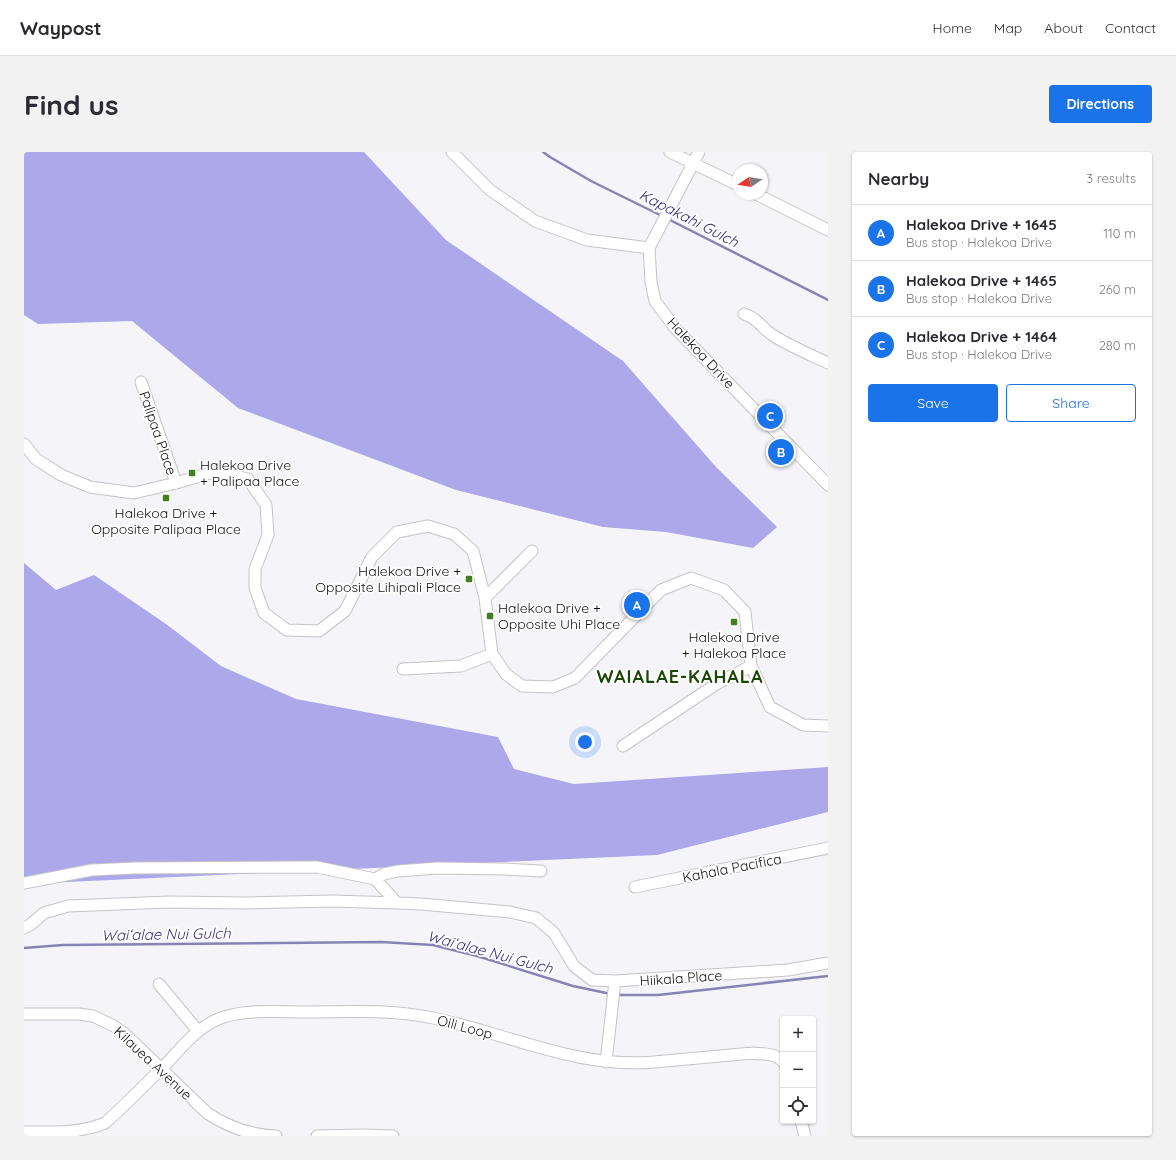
<!DOCTYPE html>
<meta charset="utf-8">
<style>
body{margin:0;font-family:Quicksand,sans-serif;background:#f2f2f3;color:#2b2b33}
.controls{position:absolute;right:12px;bottom:12px;display:grid;overflow:hidden;border-radius:4px;box-shadow:0 1px 3px #0004}
.controls button{width:36px;height:36px;display:grid;place-items:center;padding:0;border:0;border-bottom:1px solid #e1e1e2;background:#fff;color:#2b2b33;font:20px sans-serif}
.compass{position:absolute;left:708px;top:12px;width:36px;height:36px;border-radius:50%;background:#fff;box-shadow:0 1px 3px #0004;rotate:258deg}
.you{position:absolute;left:561px;top:590px;width:14px;height:14px;margin:-10px;border:3px solid #fff;border-radius:50%;background:#1a73e8;box-shadow:0 0 0 6px #1a73e833}
.badge{display:grid;place-items:center;width:26px;height:26px;border-radius:50%;background:#1a73e8;color:#fff;font-size:13px;font-weight:700}
.pin{position:absolute;translate:-50% -50%;border:2px solid #fff;box-shadow:0 1px 4px #0006}
.list{margin:0;padding:0;list-style:none}
h2{display:flex;justify-content:space-between;align-items:center;height:52px;margin:0;padding:0 16px;font-size:17px}
h2 small{font-size:13px;font-weight:400;color:#7c7c81}
.list li{display:grid;grid-template-columns:26px 1fr auto;gap:12px;align-items:center;box-sizing:border-box;height:56px;padding:0 16px;border-top:1px solid #e1e1e2}
.list b{display:block;font-size:15px;white-space:nowrap}
.list p{margin:0;font-size:13px;white-space:nowrap;color:#7c7c81}
.list em{font-size:13px;font-style:normal;color:#7c7c81}
.actions{display:flex;gap:8px;padding:12px 16px}
.actions a{flex:1;padding:9px 0;border:1px solid #1a73e8;border-radius:4px;text-align:center;font-size:14px;color:#1a73e8}
.actions .main{background:#1a73e8;color:#fff}
.icon{flex:none;width:22px;height:22px;fill:none;stroke:currentColor;stroke-width:2;stroke-linecap:round;stroke-linejoin:round}
.map{position:relative;flex:none;width:804px;height:984px;overflow:hidden;border-radius:4px}
header{display:flex;align-items:center;gap:24px;box-sizing:border-box;height:56px;padding:0 20px;background:#fff;border-bottom:1px solid #e1e1e2}
header strong{font-size:19px}
nav{display:flex;gap:22px;margin-inline-start:auto;font-size:14px}
.intro{display:flex;align-items:center;justify-content:space-between;box-sizing:border-box;height:96px;padding:0 24px}
h1{margin:0;font-size:28px}
.button{padding:10px 18px;border-radius:4px;background:#1a73e8;color:#fff;font-size:14px;font-weight:700}
main{display:flex;gap:24px;padding:0 24px}
aside{flex:1;background:#fff;border-radius:4px;box-shadow:0 1px 3px #0004}
.map>svg:first-child{display:block}
</style>
<header>
<strong>Waypost</strong>
<nav><a>Home</a><a>Map</a><a>About</a><a>Contact</a></nav>
</header>
<div class="intro"><h1>Find us</h1><a class="button">Directions</a></div>
<main>
<div class="map">
<svg width="804" height="984" viewBox="0 0 804 984">
<rect width="100%" height="100%" fill="#f5f5f9"/>
<!-- forest -->
<path fill="#aca8e9" d="M0,0H340L422,88L599,209L692,315L753,375L729,396L642,380L579,375L432,338L214,256L108,169L14,172L0,163Z
M0,411L32,438L70,423L142,472L197,514L272,547L474,585L490,617L550,632L804,615V660L633,703L0,732Z"/>
<g fill="none" stroke-linecap="round" stroke-linejoin="round">
<!-- stream -->
<path stroke="#8784b3" stroke-width="2.5" d="M519,0L526,5L567,29L638,64
M644,67L804,148
M0,796L39,793L357,790L409,793L453,804L549,834L587,842
M593,843H634L804,824"/>
<defs>
<path id="minor" d="M428,0L466,38L511,69L563,88L625,96
M646,0L714,33
M675,0L625,96L627,130L631,149L651,176L804,333
M732,42L804,78
M720,162C732,165 737,175 747,182C765,194 785,202 804,211
M117,230L152,331
M0,292L12,307L37,323L66,335L110,341L152,331L190,320L224,327L242,353L244,383L231,417V436L240,461L263,478L295,479L321,459L348,405L373,380L404,374L430,382L449,399L461,446L468,502L482,522L498,534L529,535L551,526L637,438L667,426L700,438L721,460L727,514L746,555L779,573L804,574
M461,446L508,399
M379,517L437,514L468,502
M599,594L694,531L727,514
M351,727L373,751
M0,731L68,718L111,716L293,715L351,727L360,722L374,719L413,716L480,717L517,719
M611,735L804,696
M0,776L6,773L20,761L44,754L145,750L223,751L309,749L373,751L397,752L486,760L512,766L530,781L550,814L568,828L591,829
M135,832L174,879
M0,862H55L69,864L90,874L100,881L183,961C204,975 225,983 252,984
M582,910L591,829L764,818L804,811
M777,969L781,984
M0,980C27,980 55,982 81,971C101,953 120,934 139,915C157,897 175,872 200,865C226,857 255,860 281,860C323,860 367,857 409,866C482,881 553,917 630,910C652,908 674,906 696,904C712,903 730,899 747,903C752,904 756,906 759,910
M293,984L339,983L369,984"/>
</defs>
<!-- minor casing -->
<use href="#minor" stroke="#c4c4c8" stroke-width="13"/>
<!-- minor -->
<use href="#minor" stroke="#fff" stroke-width="11"/>
</g>
<!-- markers -->
<g fill="#42801f" stroke="#fff" stroke-width="1.5">
<rect x="164" y="317" width="8" height="8" rx="2"/>
<rect x="138" y="342" width="8" height="8" rx="2"/>
<rect x="441" y="423" width="8" height="8" rx="2"/>
<rect x="462" y="460" width="8" height="8" rx="2"/>
<rect x="706" y="466" width="8" height="8" rx="2"/>
</g>
<g text-anchor="middle" dominant-baseline="central" stroke-width="3.5" stroke-linejoin="round" paint-order="stroke">
<!-- street labels -->
<g font-size="14" fill="#111113" stroke="#fff">
<text transform="translate(677 201) rotate(47)">Halekoa Drive</text>
<text transform="translate(134 281) rotate(71)">Palipaa Place</text>
<text transform="translate(708 716) rotate(-11)">Kahala Pacifica</text>
<text transform="translate(657 826) rotate(-4)">Hiikala Place</text>
<text transform="translate(441 875) rotate(15)">Oili Loop</text>
<text transform="translate(129 911) rotate(43)">Kilauea Avenue</text>
</g>
<!-- poi labels -->
<g font-size="14" fill="#111113" stroke="#fff" text-anchor="start">
<text x="176" y="313">Halekoa Drive<tspan x="176" dy="16">+ Palipaa Place</tspan></text>
<text x="142" y="361" text-anchor="middle">Halekoa Drive +<tspan x="142" dy="16">Opposite Palipaa Place</tspan></text>
<text x="437" y="419" text-anchor="end">Halekoa Drive +<tspan x="437" dy="16">Opposite Lihipali Place</tspan></text>
<text x="474" y="456">Halekoa Drive +<tspan x="474" dy="16">Opposite Uhi Place</tspan></text>
<text x="710" y="485" text-anchor="middle">Halekoa Drive<tspan x="710" dy="16">+ Halekoa Place</tspan></text>
</g>
<!-- water labels -->
<g font-size="15" font-style="italic" fill="#3e317c" stroke="#fff">
<text transform="translate(665 66) rotate(27)">Kapakahi Gulch</text>
<text transform="translate(142 782) rotate(-1)">Waiʻalae Nui Gulch</text>
<text transform="translate(466 800) rotate(15)">Waiʻalae Nui Gulch</text>
</g>
<!-- district labels -->
<g font-size="18" font-weight="bold" letter-spacing="1" fill="#1d4504" stroke="#fff">
<text x="656" y="524">WAIALAE-KAHALA</text>
</g>
</g>
</svg>
<div class="controls">
<button>+</button>
<button>−</button>
<button><svg class="icon" aria-label="locate" viewBox="0 0 24 24"><circle cx="12" cy="12" r="6"/><path d="M12 2v4M12 18v4M2 12h4M18 12h4"/></svg></button>
</div>
<svg class="compass" viewBox="-18 -18 36 36"><path d="M0-13l5 13h-10z" fill="#e53935"/><path d="M0 13l5-13h-10z" fill="#7c7c81"/></svg>
<div class="you"></div>
<div class="pin badge" style="left:613px;top:453px">A</div>
<div class="pin badge" style="left:757px;top:300px">B</div>
<div class="pin badge" style="left:746px;top:264px">C</div>
</div>
<aside>
<h2>Nearby<small>3 results</small></h2>
<ul class="list">
<li><span class="badge">A</span><div><b>Halekoa Drive + 1645</b><p>Bus stop · Halekoa Drive</p></div><em>110 m</em></li>
<li><span class="badge">B</span><div><b>Halekoa Drive + 1465</b><p>Bus stop · Halekoa Drive</p></div><em>260 m</em></li>
<li><span class="badge">C</span><div><b>Halekoa Drive + 1464</b><p>Bus stop · Halekoa Drive</p></div><em>280 m</em></li>
</ul>
<div class="actions"><a class="main">Save</a><a>Share</a></div>
</aside>
</main>
